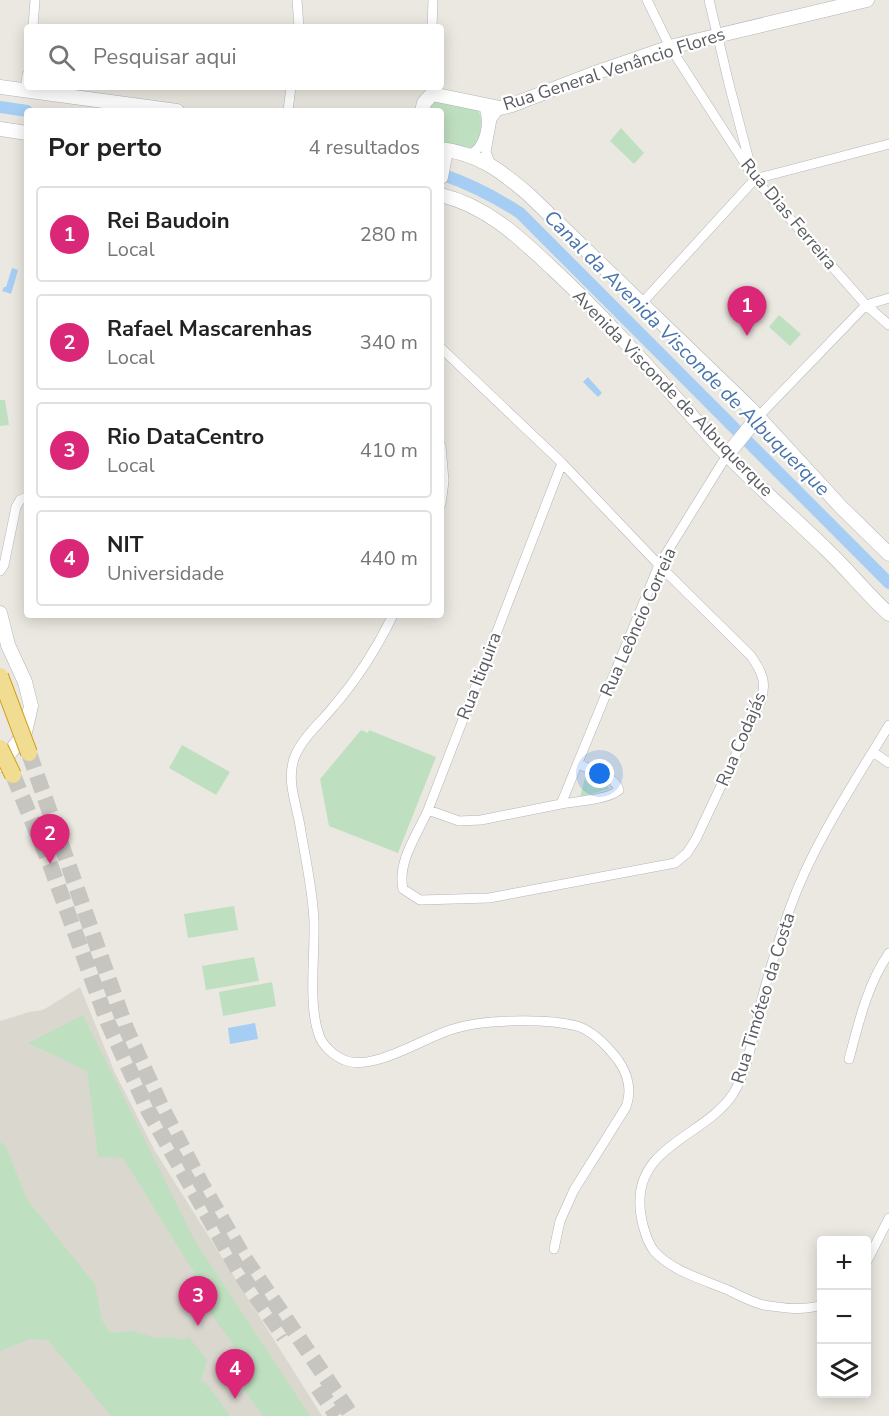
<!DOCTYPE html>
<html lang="pt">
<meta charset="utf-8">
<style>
body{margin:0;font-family:"Nunito Sans",sans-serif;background:#f2f2f2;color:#222}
.controls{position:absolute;right:18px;bottom:18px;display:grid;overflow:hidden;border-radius:6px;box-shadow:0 3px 15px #0003}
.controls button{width:54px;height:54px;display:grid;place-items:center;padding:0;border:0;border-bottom:2px solid #e0e0e0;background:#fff;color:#222;font:30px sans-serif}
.you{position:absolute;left:600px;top:774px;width:21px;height:21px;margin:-15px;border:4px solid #fff;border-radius:50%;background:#1a73e8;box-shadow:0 0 0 9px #1a73e833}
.badge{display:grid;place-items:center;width:39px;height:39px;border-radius:50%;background:#db2777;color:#fff;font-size:20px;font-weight:700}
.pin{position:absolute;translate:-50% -50px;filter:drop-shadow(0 2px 3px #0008)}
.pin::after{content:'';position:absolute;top:32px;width:21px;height:18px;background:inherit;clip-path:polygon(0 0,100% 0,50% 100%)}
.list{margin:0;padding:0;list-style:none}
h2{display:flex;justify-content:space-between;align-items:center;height:78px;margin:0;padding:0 24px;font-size:26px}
h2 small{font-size:20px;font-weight:400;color:#767676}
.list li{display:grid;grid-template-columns:39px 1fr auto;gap:18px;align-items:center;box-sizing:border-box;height:96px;margin:0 12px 12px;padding:0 12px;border:2px solid #e0e0e0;border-radius:6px}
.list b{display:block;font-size:22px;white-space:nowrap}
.list p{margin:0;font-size:20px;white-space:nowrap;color:#767676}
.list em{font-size:20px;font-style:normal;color:#767676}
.icon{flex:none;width:33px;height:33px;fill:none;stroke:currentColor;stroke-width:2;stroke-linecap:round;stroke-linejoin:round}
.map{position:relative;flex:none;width:889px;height:1416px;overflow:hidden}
.search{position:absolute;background:#fff;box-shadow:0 3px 15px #0003;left:24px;top:24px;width:420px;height:66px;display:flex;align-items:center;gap:15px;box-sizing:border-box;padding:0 21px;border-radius:6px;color:#767676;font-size:22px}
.panel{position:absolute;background:#fff;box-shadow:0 3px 15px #0003;left:24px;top:108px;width:420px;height:510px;border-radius:6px}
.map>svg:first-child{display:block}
</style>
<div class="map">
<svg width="889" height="1416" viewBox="0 0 889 1416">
<rect width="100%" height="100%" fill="#eae8e0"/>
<!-- education -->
<path fill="#dad7cf" d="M80,987L115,1073L155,1151L322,1416H0V1021L29,1012L43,1010Z"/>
<!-- green -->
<path fill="#bfe0c0" d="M433,101L476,109C486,115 481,144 471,148C463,151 449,145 441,143V111H428Z
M621,128L644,153L634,164L610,141Z
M779,315L801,334L790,346L769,327Z
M0,400H5L9,425L0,426Z
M361,730L368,733L369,730L436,757L398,853L329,826L320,779Z
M182,745L230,772L216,795L169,768Z
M588,776L608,784L609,789L580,797L585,778Z
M234,906L238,930L188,938L184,914Z
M254,957L259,981L206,990L202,966Z
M272,982L276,1006L223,1016L219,992Z
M83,1015L195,1241L310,1416H263L240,1384L248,1378L239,1366L233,1344L198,1296L200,1282L123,1158L98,1157L87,1071L28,1043Z
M0,1142L5,1145L28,1201L95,1284L102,1320L110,1333L132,1331L156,1338L171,1337L181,1340L189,1337L207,1360L201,1380L210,1388L230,1416H111L48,1340L30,1339L0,1351Z"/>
<!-- water -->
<path fill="#a6cef5" d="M12,268L18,270L11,294L2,291L4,287H6Z
M588,377L602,393L598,397L583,382Z
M255,1023L258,1039L230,1044L228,1028Z"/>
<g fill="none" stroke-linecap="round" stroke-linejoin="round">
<!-- canal -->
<path stroke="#a6cef5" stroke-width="12" d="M0,107L27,111
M441,174C470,184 494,196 520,213L889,583"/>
<!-- highway-tunnel -->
<path stroke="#c6c5c0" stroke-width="16" stroke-dasharray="16 8" stroke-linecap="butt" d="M29,753L126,1028L162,1108L201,1183L243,1256L352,1416
M13,775L50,864L108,1023L148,1110L240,1273L284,1337
M318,1388L337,1416"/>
<defs>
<path id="street" d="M297,0L299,27
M647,0L670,47L755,179L866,305L889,325
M709,0L729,84L751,168
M33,27L35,0
M432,27L433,0
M25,91L27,75
M288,111L291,87
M468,155C486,149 490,121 483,105
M491,165L486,152L492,119L500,108
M642,303L755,179L889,144
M441,348L562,463L659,565L751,656C762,672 767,682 761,701L696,839L687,853L675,863L489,898L420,900L403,889C397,862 417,835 428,810L562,463
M758,417L866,305L889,298
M441,446L444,481L441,504
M0,571L4,565L16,507L20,500L27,497
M393,615C377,648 358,678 334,706C321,722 303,737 295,756C285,781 298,807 301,832C306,861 313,892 314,922C315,955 308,1005 319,1035C322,1045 334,1056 344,1060C372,1072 422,1039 450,1030C481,1019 545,1018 577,1026C593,1031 608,1047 618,1060C628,1074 632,1091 626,1107L574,1190L560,1221L554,1249
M873,752L889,763
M561,804C576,801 608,800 619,790C615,776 591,770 578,764
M428,810L459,821L481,820L561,804L659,565L727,455
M849,1059C859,1022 867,985 889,953
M866,1263L889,1218
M822,1305C802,1311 783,1308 763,1305C752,1302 740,1296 730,1291C705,1280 673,1272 654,1251C645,1239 639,1214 640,1199C641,1145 707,1134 733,1094C749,1068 753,1033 761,1003C769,971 779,940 790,908C813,844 854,783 889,725"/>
<path id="secondary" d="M0,87L177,111
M422,111L424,103L432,94L500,108L512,105L595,73L670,47L867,0
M0,129L27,133
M441,149C479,154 500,170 528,194L750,408L841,507L889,554
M441,177L446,150
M441,195C487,206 520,238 553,269C611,323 662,383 715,442C749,479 789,513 826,549C848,570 867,594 889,614
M727,455L758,417
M0,613L8,645L25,682L31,706L25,732L1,765"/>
</defs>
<!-- street casing -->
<use href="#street" stroke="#b3b5ba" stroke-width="10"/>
<!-- secondary casing -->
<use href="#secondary" stroke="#b2b4b9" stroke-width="15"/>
<!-- street -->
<use href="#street" stroke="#fff" stroke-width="9"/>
<!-- secondary -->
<use href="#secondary" stroke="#fff" stroke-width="14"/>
<defs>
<path id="highway-bridge" d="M0,676L29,753
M0,748L13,775"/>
</defs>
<!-- highway-bridge casing -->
<use href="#highway-bridge" stroke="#d2a118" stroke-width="18" stroke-linecap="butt"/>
<!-- highway-bridge -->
<use href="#highway-bridge" stroke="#f0dd91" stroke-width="16"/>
</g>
<g text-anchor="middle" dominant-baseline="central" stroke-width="4.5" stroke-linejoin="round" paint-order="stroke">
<!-- street labels -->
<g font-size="18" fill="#595c60" stroke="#fff">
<text transform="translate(614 69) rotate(-18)">Rua General Venâncio Flores</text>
<text transform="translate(789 214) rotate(50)">Rua Dias Ferreira</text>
<text transform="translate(673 393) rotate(46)">Avenida Visconde de Albuquerque</text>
<text transform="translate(638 622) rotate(-66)">Rua Leôncio Correia</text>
<text transform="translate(479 676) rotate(-69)">Rua Itiquira</text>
<text transform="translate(741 739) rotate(-67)">Rua Codajás</text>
<text transform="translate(763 998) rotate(-73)">Rua Timóteo da Costa</text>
</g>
<!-- water labels -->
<g font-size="20" font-style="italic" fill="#4975ac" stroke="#fff">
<text transform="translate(687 353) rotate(45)">Canal da Avenida Visconde de Albuquerque</text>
</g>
</g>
</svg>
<div class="controls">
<button>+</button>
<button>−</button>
<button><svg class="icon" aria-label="layers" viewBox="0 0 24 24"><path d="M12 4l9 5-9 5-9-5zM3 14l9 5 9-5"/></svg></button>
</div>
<div class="you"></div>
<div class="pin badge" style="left:747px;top:336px">1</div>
<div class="pin badge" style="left:50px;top:864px">2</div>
<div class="pin badge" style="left:198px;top:1326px">3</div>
<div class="pin badge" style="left:235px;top:1399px">4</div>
<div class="search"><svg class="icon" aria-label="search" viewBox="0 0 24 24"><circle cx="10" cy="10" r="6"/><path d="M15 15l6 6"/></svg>Pesquisar aqui</div>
<section class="panel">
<h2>Por perto<small>4 resultados</small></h2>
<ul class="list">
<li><span class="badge">1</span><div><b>Rei Baudoin</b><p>Local</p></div><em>280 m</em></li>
<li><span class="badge">2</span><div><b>Rafael Mascarenhas</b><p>Local</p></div><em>340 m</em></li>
<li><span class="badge">3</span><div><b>Rio DataCentro</b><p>Local</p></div><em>410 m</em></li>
<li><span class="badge">4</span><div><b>NIT</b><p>Universidade</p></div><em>440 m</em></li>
</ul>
</section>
</div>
